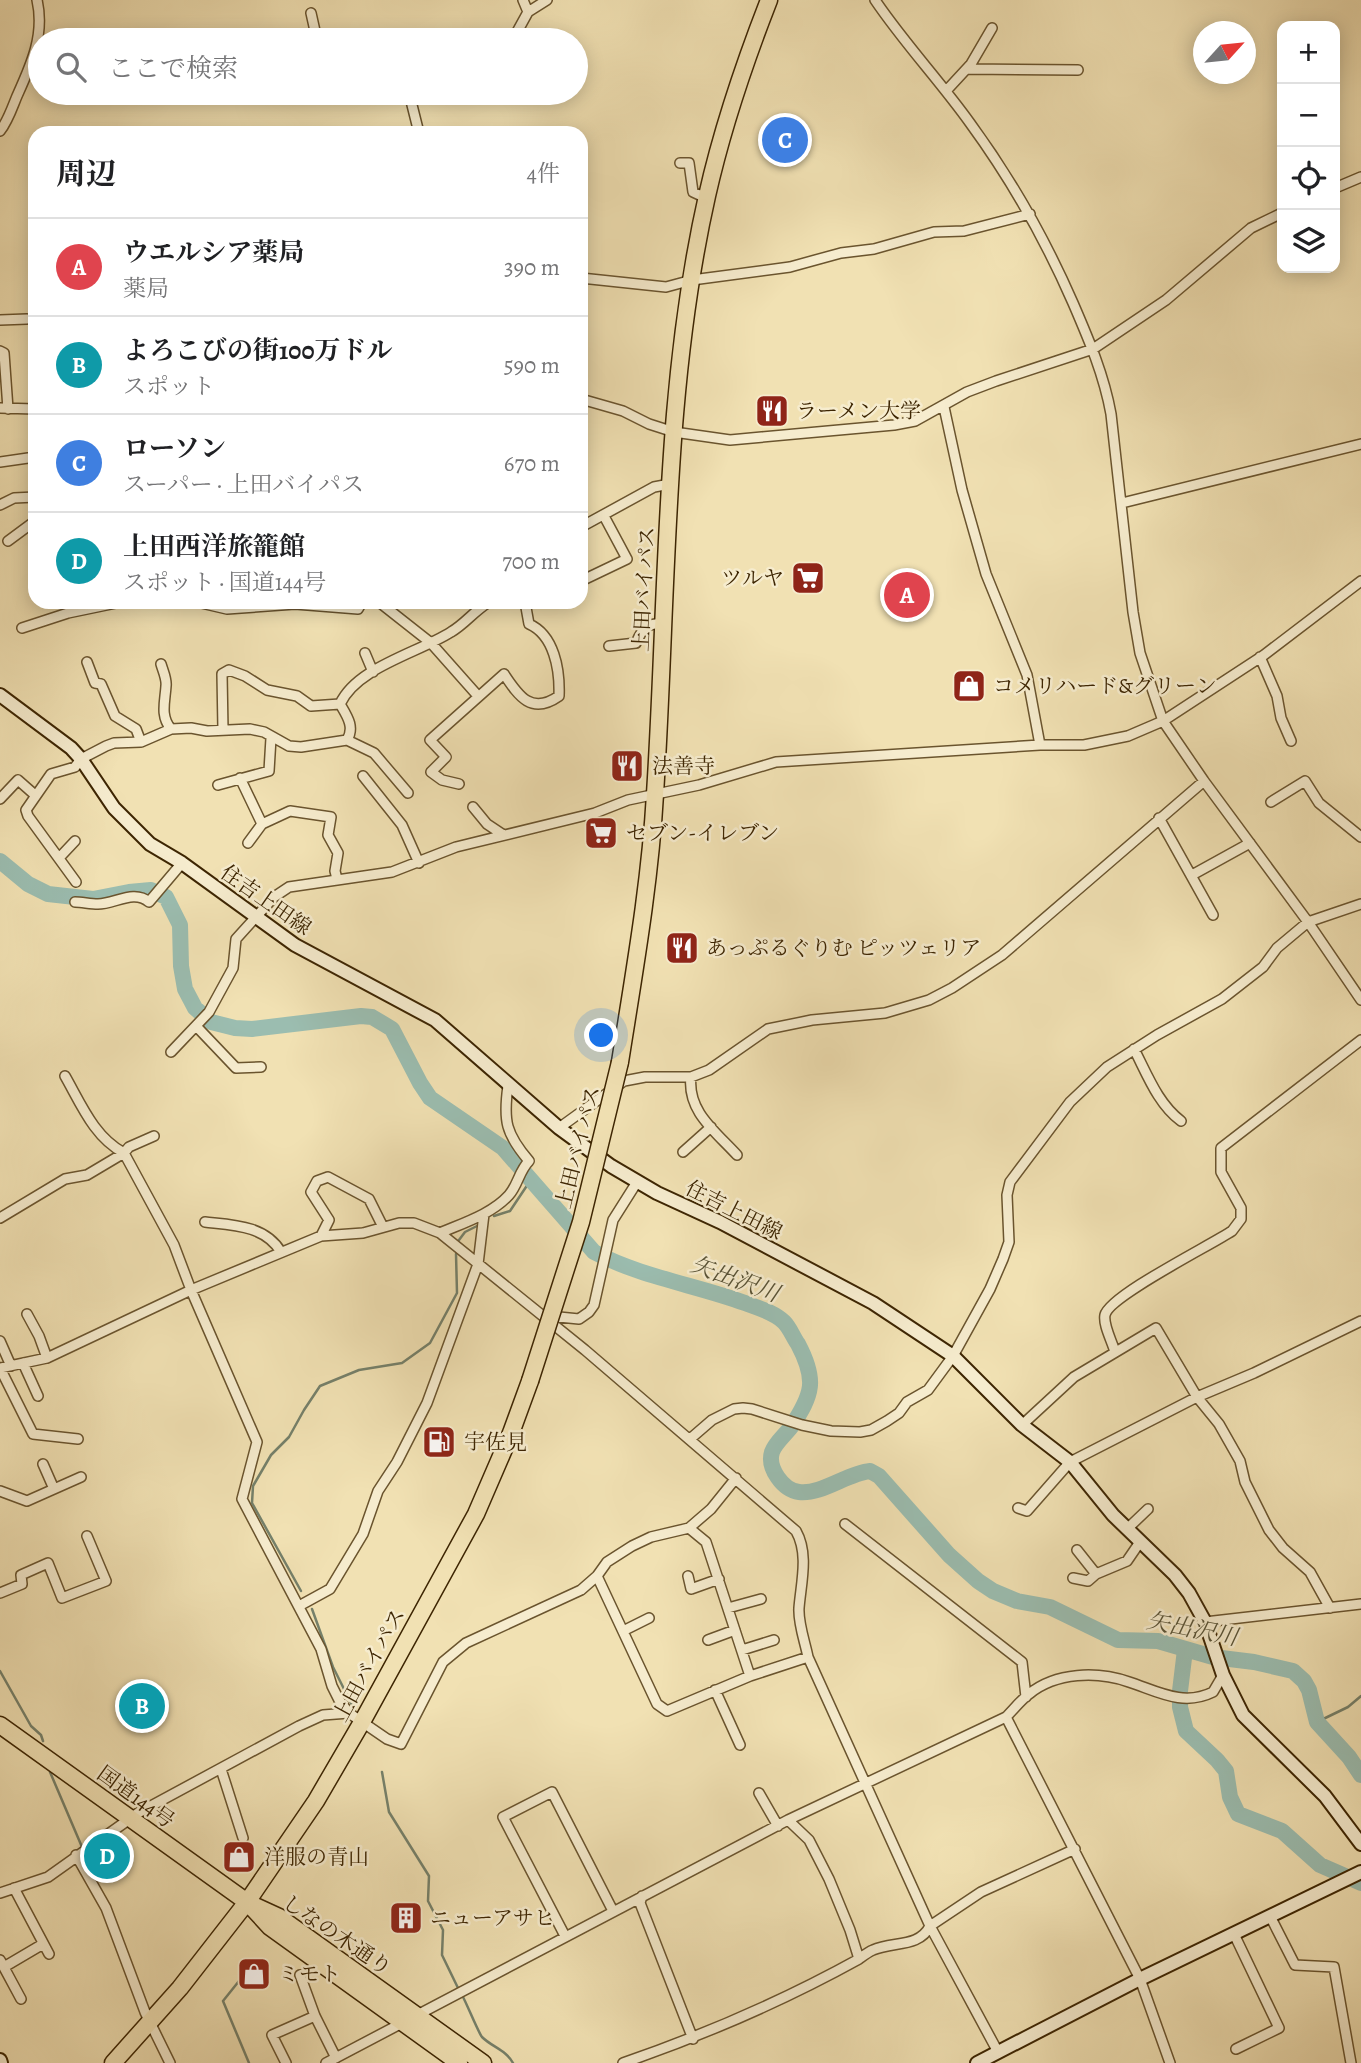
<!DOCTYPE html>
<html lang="ja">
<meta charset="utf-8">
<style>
body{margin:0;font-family:Alegreya,"Noto Serif JP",serif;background:#f2f2f2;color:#202124}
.controls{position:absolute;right:21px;top:21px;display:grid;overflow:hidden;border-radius:14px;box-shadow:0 4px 18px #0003}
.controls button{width:63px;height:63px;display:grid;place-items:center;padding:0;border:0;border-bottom:2px solid #e0e0e0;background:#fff;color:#202124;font:35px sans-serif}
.compass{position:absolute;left:1193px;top:21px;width:63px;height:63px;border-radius:50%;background:#fff;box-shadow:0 4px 18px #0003;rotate:63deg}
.you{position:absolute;left:602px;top:1036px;width:24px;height:24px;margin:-18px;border:5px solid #fff;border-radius:50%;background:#1a73e8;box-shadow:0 0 0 10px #1a73e833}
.badge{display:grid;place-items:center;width:46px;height:46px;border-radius:50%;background:#8f2418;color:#fff;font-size:23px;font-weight:700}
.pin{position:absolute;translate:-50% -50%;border:4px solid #fff;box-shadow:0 2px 7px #0006}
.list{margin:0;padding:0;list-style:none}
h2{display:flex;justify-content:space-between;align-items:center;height:91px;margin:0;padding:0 28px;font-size:30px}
h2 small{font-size:23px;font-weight:400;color:#757577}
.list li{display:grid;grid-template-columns:46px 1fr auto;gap:21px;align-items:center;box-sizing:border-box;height:98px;padding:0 28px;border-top:2px solid #e0e0e0}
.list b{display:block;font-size:26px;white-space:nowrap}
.list p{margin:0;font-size:23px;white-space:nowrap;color:#757577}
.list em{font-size:23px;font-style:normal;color:#757577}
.icon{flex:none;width:38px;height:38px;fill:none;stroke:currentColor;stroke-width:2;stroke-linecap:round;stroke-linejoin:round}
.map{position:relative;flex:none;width:1361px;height:2063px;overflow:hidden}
.search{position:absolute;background:#fff;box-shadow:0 4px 18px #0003;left:28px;top:28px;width:560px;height:77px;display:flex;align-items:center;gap:18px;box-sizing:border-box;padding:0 24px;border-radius:38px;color:#757577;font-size:26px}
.panel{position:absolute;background:#fff;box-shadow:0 4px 18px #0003;left:28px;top:126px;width:560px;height:483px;border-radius:21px}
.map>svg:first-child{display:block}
</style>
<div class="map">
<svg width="1361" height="2063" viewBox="0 0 1361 2063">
<rect width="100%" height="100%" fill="#f1e1b3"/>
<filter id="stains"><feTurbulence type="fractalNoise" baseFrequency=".00286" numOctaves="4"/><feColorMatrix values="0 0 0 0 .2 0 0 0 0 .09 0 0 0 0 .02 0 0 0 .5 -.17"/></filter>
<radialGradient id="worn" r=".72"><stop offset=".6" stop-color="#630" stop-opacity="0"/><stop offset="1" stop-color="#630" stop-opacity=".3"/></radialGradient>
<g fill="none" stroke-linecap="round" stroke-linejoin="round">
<!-- stream -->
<path stroke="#75806a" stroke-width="2.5" d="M494,1216L510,1211L530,1181
M459,1240L465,1232L477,1226
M301,1591L252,1503L253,1486L271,1455L289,1437L304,1410L320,1386L359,1370L402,1363L430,1343L457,1293L456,1254
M312,1609L333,1667L353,1707
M0,1671L31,1726L41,1735L43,1741
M1317,1722L1348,1707L1361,1696
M50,1772L82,1847
M382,1772L389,1812L429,1876L428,1901L443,1930L442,1955L458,1988
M243,1976L223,2001L249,2063
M462,1995C467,2004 478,2032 482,2037C492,2047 506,2050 513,2063"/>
<!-- river -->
<path stroke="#9bbdb0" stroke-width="16" d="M0,861L28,884L48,894L93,899L129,892L151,890L166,897L180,925L181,966L185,989L195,1008L211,1022L235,1028L252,1029L361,1016L372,1017L392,1029L420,1083L430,1098L503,1148L594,1252C641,1277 696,1285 745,1303C758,1308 774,1312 784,1322C790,1328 793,1337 798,1344C817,1380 813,1394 791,1427C785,1435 775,1443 772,1452C767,1468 783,1490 799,1492C821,1495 848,1473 870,1471L879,1476L949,1555L978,1581L993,1591L1017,1601L1050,1607L1118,1640L1158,1641L1213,1657L1254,1662L1293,1671L1304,1681L1309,1690L1317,1722L1349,1757L1361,1775
M1185,1650L1180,1691V1707L1186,1731L1217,1760L1226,1771L1230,1797L1238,1814L1282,1831L1320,1865L1361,1883"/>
<defs>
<path id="street" d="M523,0L528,12
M875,0C904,43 940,81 970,123C1011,179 1045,239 1073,303C1089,340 1104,375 1111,414L1133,612L1140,653L1163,721L1204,781L1308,922L1361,1000
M311,13L317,40
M500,40L517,32L528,12L547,0
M967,69L1078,70
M946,91L971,64L992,28
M335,93H359
M409,93L419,133
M0,131C8,121 12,108 17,96C31,65 45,35 37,0
M680,163H689L693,192L706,198
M1335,188L1361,177
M581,278L666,287L692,280L790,267L841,253L874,249L934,232L964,231L1030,214
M0,320L27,319
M0,351L4,353L8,409
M581,399L623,411L649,424L674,432L730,440L894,425L915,421L967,392L996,381L1093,349L1166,300L1251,228L1282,213
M944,407L962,490L986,574L1027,675L1040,745
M0,408L35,409
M0,462L35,457
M1122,503L1361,444
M0,505L14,498L35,497
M581,527L654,487L670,484
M8,541L35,521
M581,581L627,559L604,516
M197,602L227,609L295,604L358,609L362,602
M379,602L431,643L478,696
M22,628L68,613L121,602
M609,646L636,643C643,627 646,624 663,623
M365,653L373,672
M1260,657L1277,696L1281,718L1291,741
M87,662L95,683L101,684L115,716L136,729L141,742
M161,664C163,671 167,679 166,686C165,702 160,716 171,729
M340,704C347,716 355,727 347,740
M223,730L222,674L229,670L245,676L267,690L297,696L311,706L340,704C357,667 418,653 451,632C465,624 475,610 489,602
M363,776L402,825L419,863
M240,778L262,824L290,811L331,817L328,835L338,853L335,871L337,879
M459,784L442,780L431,772L446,757L430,740L504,674C519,697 532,715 559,696C560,669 554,635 529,624L525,602
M218,785L269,771L271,738
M0,799L18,780L35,795
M1271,802L1305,781L1319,803L1361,837
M473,807L487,824L502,834
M1159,818L1213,915
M248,843L262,824
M59,858L75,841
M1192,875L1250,843
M76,882L28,816L26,810L51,774L75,767L81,759L106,746L114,743L141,742L171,729L191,728L207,731L250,729L264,732L289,746L301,747L347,740L374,753L408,793
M75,902C82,902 90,904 98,904C115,904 134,889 149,902L182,863
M196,1026L236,1068L261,1067
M1134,1049C1147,1074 1158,1104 1181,1121
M171,1052L209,1012L233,968L236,939L274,897L289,887L392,872L456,847L595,813L628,800L699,785L776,762L1040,745H1084L1128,736L1163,721L1264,655L1361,581
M65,1076C81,1104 94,1137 124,1153L174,1245L191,1290L257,1442L242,1499L321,1649L332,1686L339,1700L349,1713L387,1739L401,1744L443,1662L466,1643L581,1590L597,1576L607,1562L632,1546L651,1537L689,1528L711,1509L736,1478
M691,1077C687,1111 715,1131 737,1155
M559,1128L624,1081L645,1077H691L709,1070L768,1029L812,1020L885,1013L929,1000L952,988L1002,955L1204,781
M683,1152L711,1127
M0,1218L65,1179L87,1175L124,1153L129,1147L154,1136
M205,1222C232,1225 265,1225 281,1252
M440,1233C463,1223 492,1214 509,1195C518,1185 519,1171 529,1161C506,1134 503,1121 508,1086
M321,1236L329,1220L311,1192L317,1181L328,1177L369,1199L383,1227
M27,1314L39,1336L47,1358
M549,1316L579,1319L589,1312L594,1305L613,1220L637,1182
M0,1341L11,1366
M1115,1352C1112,1341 1103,1325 1105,1315C1109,1296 1211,1245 1232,1231L1241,1219V1208L1221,1172V1148L1361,1040
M23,1363L38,1396
M0,1368L47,1358L191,1290L321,1236L363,1233L399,1223H414L440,1233L585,1350L796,1531C809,1554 801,1583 799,1608C798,1623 805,1642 808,1657L930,1926L998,2052
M0,1368L33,1434L78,1439
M1022,1425L1074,1377L1156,1328L1197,1397L1219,1424L1240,1461L1245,1482L1269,1530L1283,1548L1310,1572L1330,1608
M690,1439L712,1420L734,1409L743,1408L752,1409L802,1425L831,1431L860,1432L871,1430L887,1421L899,1413L907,1402L928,1390L953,1356L990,1289L1003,1259L1009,1242L1007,1195L1010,1182L1070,1102L1107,1067L1157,1035L1222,999L1263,967L1277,948L1308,922L1361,904
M43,1464L54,1489
M0,1491L27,1501L81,1477
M1018,1508L1027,1511L1070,1462L1197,1397L1254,1373L1361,1321
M845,1524L1022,1662L1026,1697
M689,1528L706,1542L750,1676
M1127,1529L1148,1509
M1077,1550L1096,1574L1127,1561L1140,1542
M597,1576L657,1704L667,1711L750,1676L808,1657
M688,1576L691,1589L719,1579
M1073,1578L1088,1581L1096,1574
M0,1593L22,1584L21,1575L48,1563L62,1598L106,1581L87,1536
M299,1606L330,1589L363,1534L378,1491L397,1462L427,1403L478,1264L484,1214
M728,1608L761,1599
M1205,1622L1361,1604
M623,1631L649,1618
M708,1640L735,1630
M742,1650L774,1640
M715,1690L740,1745
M1006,1717L1140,1979L1170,2063
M221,1769L243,1838
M759,1793L778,1826
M76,1855L106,1908L145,2012L170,2063
M14,1888L49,1954
M0,1893L48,1877L138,1813L299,1726L323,1715L349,1713
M642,1896L640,1903L693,2039
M1270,1916L1295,1965L1334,1967L1351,2063
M1234,1934L1279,2028L1236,2049
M565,1936L503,1817L552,1792L613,1911
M859,1959C863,1956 868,1952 873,1950C893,1941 919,1948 930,1926L981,1892L1075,1849
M0,1960L21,1999
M4,1967L43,1944
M300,1975L315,2016L336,2058
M286,2063L272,2035L315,2016
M326,2063L788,1820L1006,1717C1014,1709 1021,1700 1029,1694C1056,1672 1097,1671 1129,1682C1157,1691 1183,1707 1213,1692L1223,1675
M623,2063C704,2035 783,2001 859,1959L850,1930L829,1879L809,1840L788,1820"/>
<path id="secondary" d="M0,695L71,748L81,759L114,808L150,844L182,863L295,945L435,1020L559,1128L611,1166L657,1193L720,1222L873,1303L953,1356L1022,1425L1070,1462L1113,1515L1175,1575L1189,1593L1205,1622L1223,1675L1243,1715L1325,1796L1361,1844
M0,2060L1,2063
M977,2063L1140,1979L1361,1872"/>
<path id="highway" d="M620,1062C634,973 650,884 655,794C668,595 663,391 707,196C722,129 744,64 769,0
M0,1725L247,1902L270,1927L459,2063
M255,1906L279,1917L483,2063
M113,2063L180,1988L247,1902L316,1801L362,1722L476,1514L511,1433L530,1381"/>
</defs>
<!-- street casing -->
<use href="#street" stroke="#6a542e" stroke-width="12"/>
<!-- secondary casing -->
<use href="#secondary" stroke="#3d2502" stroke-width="16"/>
<!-- highway casing -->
<use href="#highway" stroke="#3d2502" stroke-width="19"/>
<!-- street -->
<use href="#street" stroke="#f6ecce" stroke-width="9"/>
<!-- secondary -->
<use href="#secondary" stroke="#f6ecce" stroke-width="12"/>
<!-- highway -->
<use href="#highway" stroke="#f1e1b3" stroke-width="16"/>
<defs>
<path id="highway-bridge" d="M530,1381L581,1222L620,1062"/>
</defs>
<!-- highway-bridge casing -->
<use href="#highway-bridge" stroke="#3d2502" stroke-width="19" stroke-linecap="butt"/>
<!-- highway-bridge -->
<use href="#highway-bridge" stroke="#f1e1b3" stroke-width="16"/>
</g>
<!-- icons -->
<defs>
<symbol id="restaurant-square" viewBox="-11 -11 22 22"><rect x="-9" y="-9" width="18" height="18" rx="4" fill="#8f2418" stroke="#f6ecce"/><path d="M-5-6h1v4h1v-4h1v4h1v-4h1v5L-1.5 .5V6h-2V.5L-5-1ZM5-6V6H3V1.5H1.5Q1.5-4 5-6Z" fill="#fff"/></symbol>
<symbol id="supermarket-square" viewBox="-11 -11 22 22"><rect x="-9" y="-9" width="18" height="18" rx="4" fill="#8f2418" stroke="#f6ecce"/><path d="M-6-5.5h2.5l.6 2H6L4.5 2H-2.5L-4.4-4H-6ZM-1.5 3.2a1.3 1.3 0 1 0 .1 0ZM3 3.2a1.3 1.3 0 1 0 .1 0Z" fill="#fff"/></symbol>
<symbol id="shop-square" viewBox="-11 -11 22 22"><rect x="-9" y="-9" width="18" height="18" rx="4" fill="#8f2418" stroke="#f6ecce"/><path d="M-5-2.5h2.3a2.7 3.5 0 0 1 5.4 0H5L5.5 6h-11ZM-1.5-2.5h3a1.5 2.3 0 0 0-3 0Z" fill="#fff"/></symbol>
<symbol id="fuel-square" viewBox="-11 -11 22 22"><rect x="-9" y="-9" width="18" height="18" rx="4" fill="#8f2418" stroke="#f6ecce"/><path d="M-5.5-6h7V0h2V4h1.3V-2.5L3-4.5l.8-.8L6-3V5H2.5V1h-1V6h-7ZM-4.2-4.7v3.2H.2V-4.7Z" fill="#fff"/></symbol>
<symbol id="building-square" viewBox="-11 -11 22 22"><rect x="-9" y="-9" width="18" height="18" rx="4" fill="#8f2418" stroke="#f6ecce"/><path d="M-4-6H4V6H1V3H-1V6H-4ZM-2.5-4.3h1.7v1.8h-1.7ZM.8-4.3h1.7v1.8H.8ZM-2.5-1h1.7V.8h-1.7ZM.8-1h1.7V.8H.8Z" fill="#fff"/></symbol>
</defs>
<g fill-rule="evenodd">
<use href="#restaurant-square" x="753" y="392" width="38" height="38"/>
<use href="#supermarket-square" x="789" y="559" width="38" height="38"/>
<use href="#shop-square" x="950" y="667" width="38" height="38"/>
<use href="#restaurant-square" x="608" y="747" width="38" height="38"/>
<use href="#supermarket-square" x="582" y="814" width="38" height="38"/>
<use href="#restaurant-square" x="663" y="929" width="38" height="38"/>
<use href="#fuel-square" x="420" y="1423" width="38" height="38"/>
<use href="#shop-square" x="220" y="1838" width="38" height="38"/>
<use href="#building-square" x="387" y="1899" width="38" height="38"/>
<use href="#shop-square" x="235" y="1955" width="38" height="38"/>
</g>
<g text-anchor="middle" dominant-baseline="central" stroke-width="5" stroke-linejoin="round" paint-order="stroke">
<!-- poi labels -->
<g font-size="21" fill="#3d2502" stroke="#f6ecce" text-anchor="start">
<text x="796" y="411">ラーメン大学</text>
<text x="784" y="578" text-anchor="end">ツルヤ</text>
<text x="993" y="686">コメリハード&amp;グリーン</text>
<text x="652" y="766">法善寺</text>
<text x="626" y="833">セブン-イレブン</text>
<text x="706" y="948">あっぷるぐりむ ピッツェリア</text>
<text x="464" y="1442">宇佐見</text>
<text x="264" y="1857">洋服の青山</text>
<text x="430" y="1918">ニューアサヒ</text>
<text x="278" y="1974">ミモト</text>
</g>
<!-- street labels -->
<g font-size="21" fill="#3d2502" stroke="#f6ecce">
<text transform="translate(644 589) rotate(-87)">上田バイパス</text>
<text transform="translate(266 900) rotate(35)">住吉上田線</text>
<text transform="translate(578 1147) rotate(-76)">上田バイパス</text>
<text transform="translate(734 1210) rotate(27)">住吉上田線</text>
<text transform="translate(369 1665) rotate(-61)">上田バイパス</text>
<text transform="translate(136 1797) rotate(36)">国道144号</text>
<text transform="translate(337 1935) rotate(34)">しなの木通り</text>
</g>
<!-- water labels -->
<g font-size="23" font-style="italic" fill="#595336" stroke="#f6ecce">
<text transform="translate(735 1279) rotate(20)">矢出沢川</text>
<text transform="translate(1192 1629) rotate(11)">矢出沢川</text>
</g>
</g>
<rect width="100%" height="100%" filter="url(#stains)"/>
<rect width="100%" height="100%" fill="url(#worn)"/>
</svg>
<div class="controls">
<button>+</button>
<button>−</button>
<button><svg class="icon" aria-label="locate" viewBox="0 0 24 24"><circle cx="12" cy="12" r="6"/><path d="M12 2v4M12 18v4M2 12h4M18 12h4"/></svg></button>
<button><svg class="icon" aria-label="layers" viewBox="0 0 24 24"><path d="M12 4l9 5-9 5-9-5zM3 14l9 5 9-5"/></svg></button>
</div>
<svg class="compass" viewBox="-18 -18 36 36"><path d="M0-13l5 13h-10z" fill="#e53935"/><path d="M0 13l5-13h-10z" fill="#757577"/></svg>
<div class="you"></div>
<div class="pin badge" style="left:907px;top:595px;background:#e0444e">A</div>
<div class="pin badge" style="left:142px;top:1706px;background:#0f9aa8">B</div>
<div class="pin badge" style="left:785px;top:140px;background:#3f7fe0">C</div>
<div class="pin badge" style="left:107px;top:1856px;background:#0f9aa8">D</div>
<div class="search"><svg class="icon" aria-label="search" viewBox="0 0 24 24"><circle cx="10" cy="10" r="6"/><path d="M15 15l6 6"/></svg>ここで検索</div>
<section class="panel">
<h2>周辺<small>4件</small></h2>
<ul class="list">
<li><span class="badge" style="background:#e0444e">A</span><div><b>ウエルシア薬局</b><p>薬局</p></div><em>390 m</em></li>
<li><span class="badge" style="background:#0f9aa8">B</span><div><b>よろこびの街100万ドル</b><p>スポット</p></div><em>590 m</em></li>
<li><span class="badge" style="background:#3f7fe0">C</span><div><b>ローソン</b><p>スーパー · 上田バイパス</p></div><em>670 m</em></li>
<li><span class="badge" style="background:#0f9aa8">D</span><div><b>上田西洋旅籠館</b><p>スポット · 国道144号</p></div><em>700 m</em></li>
</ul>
</section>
</div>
